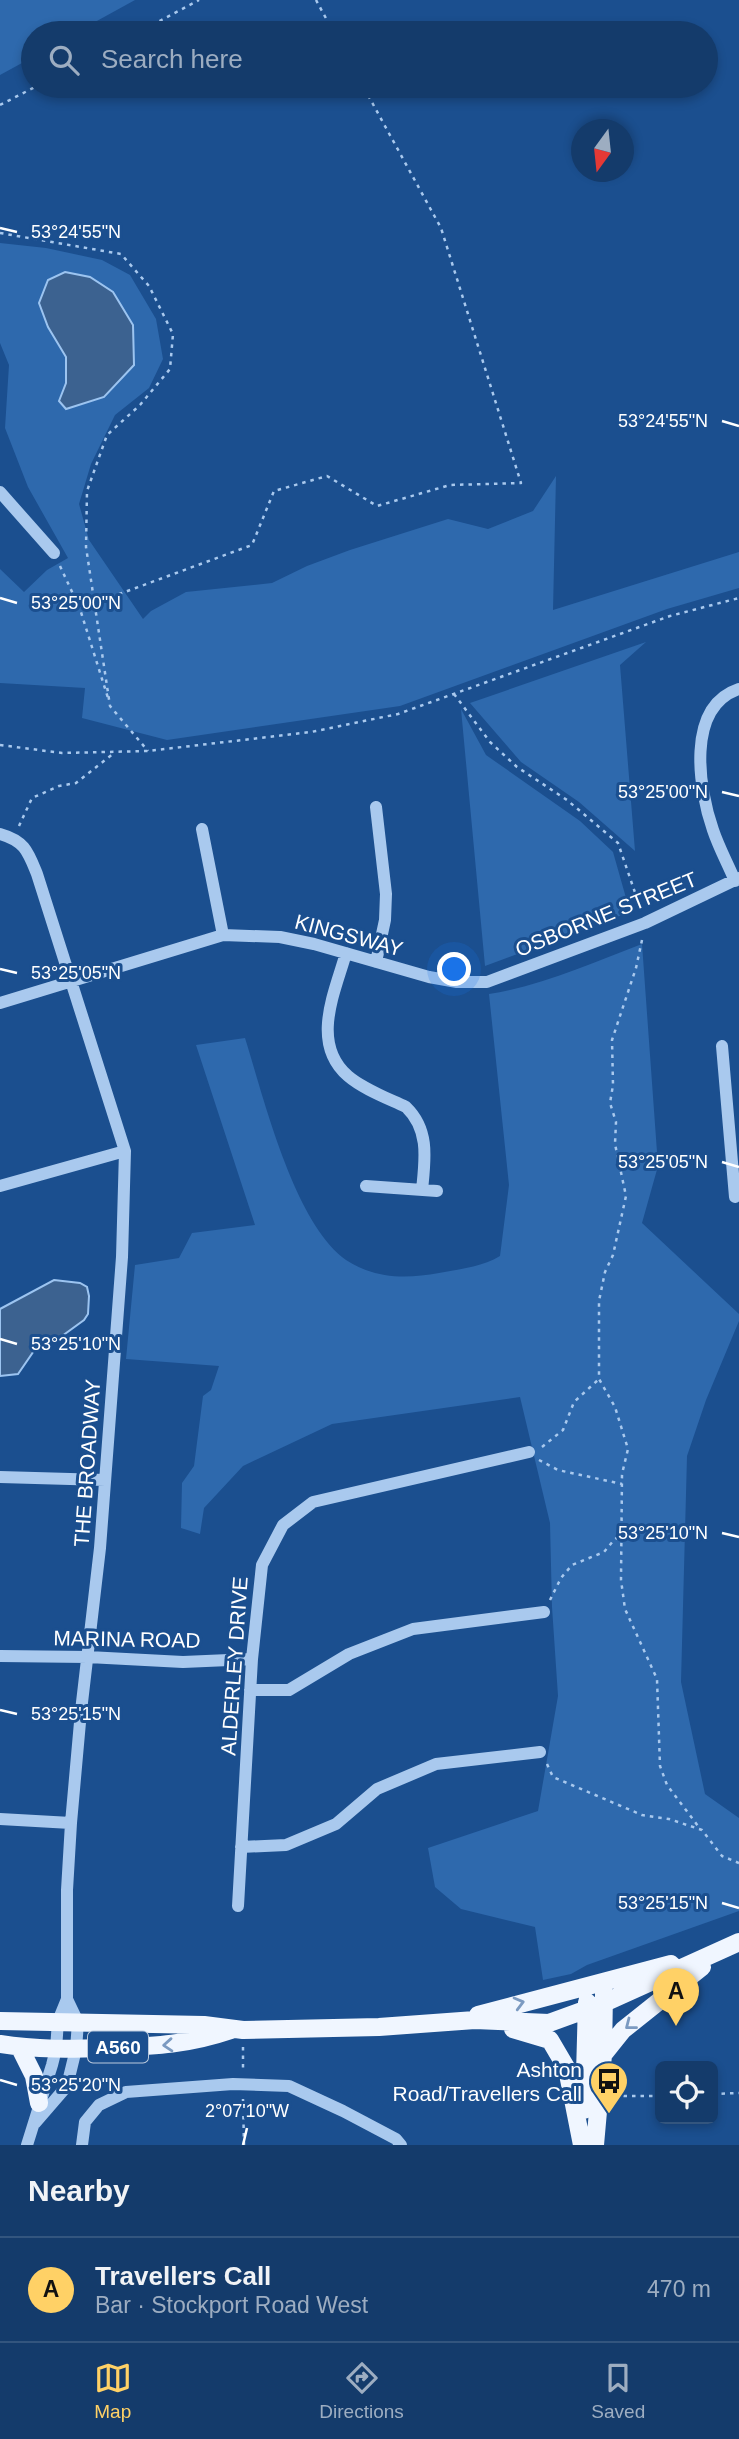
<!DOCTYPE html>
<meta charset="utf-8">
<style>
body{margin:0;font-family:Helvetica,sans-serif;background:#214673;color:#f1f3f6}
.controls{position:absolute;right:21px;bottom:21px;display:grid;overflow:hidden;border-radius:10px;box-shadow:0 4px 10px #0003}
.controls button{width:63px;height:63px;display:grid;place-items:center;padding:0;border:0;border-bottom:2px solid #33557e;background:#143b6b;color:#f1f3f6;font:35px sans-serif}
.compass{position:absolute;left:571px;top:119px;width:63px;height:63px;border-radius:50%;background:#143b6b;box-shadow:0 4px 10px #0003;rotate:195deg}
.you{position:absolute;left:455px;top:970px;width:24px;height:24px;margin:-18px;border:5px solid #fff;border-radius:50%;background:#1a73e8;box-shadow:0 0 0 10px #1a73e833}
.badge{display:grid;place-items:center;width:46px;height:46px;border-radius:50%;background:#ffd166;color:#111;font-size:23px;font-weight:700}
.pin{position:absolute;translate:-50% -58px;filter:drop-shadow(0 2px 4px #0008)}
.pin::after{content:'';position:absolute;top:37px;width:24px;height:21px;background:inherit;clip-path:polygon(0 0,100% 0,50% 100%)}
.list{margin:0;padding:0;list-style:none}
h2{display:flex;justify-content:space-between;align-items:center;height:91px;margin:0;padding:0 28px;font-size:30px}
h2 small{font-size:23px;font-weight:400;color:#9dadc1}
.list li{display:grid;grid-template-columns:46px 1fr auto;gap:21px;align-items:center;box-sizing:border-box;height:105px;padding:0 28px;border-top:2px solid #33557e}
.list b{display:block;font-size:26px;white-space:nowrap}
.list p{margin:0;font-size:23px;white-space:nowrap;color:#9dadc1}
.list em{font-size:23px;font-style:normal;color:#9dadc1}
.icon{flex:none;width:38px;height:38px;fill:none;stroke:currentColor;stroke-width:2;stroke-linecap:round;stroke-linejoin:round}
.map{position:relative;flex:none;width:739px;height:2145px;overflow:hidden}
.search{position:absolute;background:#143b6b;box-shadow:0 4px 10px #0003;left:21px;right:21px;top:21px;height:77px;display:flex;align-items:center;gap:18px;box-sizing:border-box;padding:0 24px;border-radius:38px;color:#9dadc1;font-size:26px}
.sheet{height:196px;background:#143b6b}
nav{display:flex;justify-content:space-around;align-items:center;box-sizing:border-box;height:98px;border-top:2px solid #33557e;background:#143b6b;font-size:19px;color:#9dadc1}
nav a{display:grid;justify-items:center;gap:4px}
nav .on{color:#ffd166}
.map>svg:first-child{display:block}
</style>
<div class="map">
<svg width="739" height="2145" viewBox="0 0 739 2145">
<rect width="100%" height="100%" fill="#1b4f8f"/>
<!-- green -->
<path fill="#2e69ad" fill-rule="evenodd" d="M0,0H135L75,33H33V57L0,75Z
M0,243L46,248L102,260L130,275L156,319L163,359L149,388L115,415L91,464L79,504L89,540L143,619L151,611L186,592L272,583L307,566L350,550L448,519L488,529L533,511L556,476L553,610L739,552V588L667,609L400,706L167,740L82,718L85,688L0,683V569L24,592L47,570L68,558L28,487L5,428L9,365L0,343ZM66,357L104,397L59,401L66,383Z
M646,642L620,665L635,851L579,802L521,762L470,703Z
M461,709L486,755L580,821L613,852L630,912L485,966Z
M642,944L658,1166L642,1223L739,1314V1321L706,1400L687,1456L681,1682L705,1794L739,1818V1911L587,1965L571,1974L543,1980L535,1927L461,1909L435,1887L428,1848L538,1811L558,1696L552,1607L550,1523L520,1397L332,1424L243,1466L204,1508L200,1534L181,1528L182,1483L194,1466L203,1396L211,1390L219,1366L126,1359L135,1265L179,1258L192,1233L255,1225L196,1045L245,1038C264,1099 294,1223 346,1260C375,1279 406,1279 439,1273C460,1269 482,1267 500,1256L509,1185L489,994C542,986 591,963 642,944Z"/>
<!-- water -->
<path fill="#3c6290" stroke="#9cc4f0" stroke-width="2" d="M65,272L90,277L113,292L133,325L134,365L104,397L66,409L59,401L66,383V357L48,327L39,303L48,280Z
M54,1280L80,1283L87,1287L89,1296L88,1314L84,1320L51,1344L38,1345L18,1374L0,1376V1309Z"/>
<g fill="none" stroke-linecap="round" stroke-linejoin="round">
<!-- path -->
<path stroke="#a9c9ee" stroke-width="2.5" stroke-dasharray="3.5 5" stroke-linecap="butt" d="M316,0L334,33
M137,33L199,0
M0,105L37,86
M0,233L121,254L149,286L173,334L170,369L140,405L107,435L87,491L86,547L110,706L148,751
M60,566L80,609L108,698
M95,603L252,545L274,491L327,476L377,506L450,485L521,483L441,228L363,86
M454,694L490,742L517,767L567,800L618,843L641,910
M0,745L62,753L148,751L311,732L398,714L670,616L739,598
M19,826L32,798L59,786L76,783L114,753
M642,940L636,968L612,1040L613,1085L610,1103L616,1122L615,1144L626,1196L613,1255L605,1272L599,1301V1379L615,1407L628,1449L622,1474L621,1580L625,1609L657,1679L660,1766L667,1785L701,1830
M542,1447L563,1430L574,1402L599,1379
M539,1460L558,1470L622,1484
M550,1600L561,1578L572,1565L604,1552L614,1540L622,1534
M547,1764L553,1777L642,1815L669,1819L702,1830L722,1856L739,1863
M243,2047V2072
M83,2082L91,2093
M713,2094L739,2093
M615,2096H660
M243,2099L244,2145"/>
<!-- minor -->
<path stroke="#a9c9ee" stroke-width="12" d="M0,492L54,553
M376,807L386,894L385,920L376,962
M202,829L223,935
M0,834C25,841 28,852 37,874L125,1151L122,1257L100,1548L81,1711L71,1823L67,1890V1999L58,2021L56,2049L52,2065L27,2145
M735,881C728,864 719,848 713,830C699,790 685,707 739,689
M346,953C335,992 310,1043 348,1076C363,1089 387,1098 406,1107C430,1130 425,1160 422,1190
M0,1003L223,935L280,937L314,944L429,977L457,982H487L645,923L739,878
M722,1046L735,1197
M0,1186L125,1151
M366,1186L437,1191
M0,1477L105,1480
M0,1656L88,1657L183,1662L252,1659
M250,1690H289L349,1654L413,1629L544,1612
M0,1819L71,1823
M241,1847L286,1845L336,1824L377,1789L436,1764L540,1752
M238,1906L252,1659L262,1565L283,1525L313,1502L529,1452
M35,2123L67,2086L76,2049L78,2022L67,1999
M82,2145L85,2122L99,2105L126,2092L233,2084L289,2086L343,2111L396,2139L401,2145"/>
<!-- major -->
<path stroke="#f0f6ff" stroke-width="18" d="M478,2015L671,1964
M0,2021L204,2025L243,2030L379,2027L475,2020L549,2023L604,2003L739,1942
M513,2029L550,2040L567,2069L582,2145
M0,2044C36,2050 72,2049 108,2048C154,2046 187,2045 231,2030
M20,2048L34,2076L39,2103
M603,2055L623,2030L702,1967
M584,2110L587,2002
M595,2145L603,2055L604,1993"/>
</g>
<!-- one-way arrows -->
<defs><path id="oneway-chevron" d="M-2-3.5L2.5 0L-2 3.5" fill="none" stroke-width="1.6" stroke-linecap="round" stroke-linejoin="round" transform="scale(1.75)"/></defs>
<g stroke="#7b9ac1">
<use href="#oneway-chevron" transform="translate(519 2003) rotate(-15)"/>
<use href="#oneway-chevron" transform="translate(630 2025) rotate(142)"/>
<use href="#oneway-chevron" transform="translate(168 2045) rotate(176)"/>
</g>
<!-- ticks -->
<path fill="none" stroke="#fff" stroke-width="2.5" d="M0,228L17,232M722,421L739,426M0,598L17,603M722,792L739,796M0,969L17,973M722,1162L739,1167M0,1339L17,1344M722,1533L739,1537M0,1710L17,1714M722,1903L739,1908M0,2080L17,2085M243,2145L247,2128"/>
<!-- icons -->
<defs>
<symbol id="bus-pin" viewBox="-11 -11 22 30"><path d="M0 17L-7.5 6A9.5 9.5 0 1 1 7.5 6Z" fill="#ffd166" stroke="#1b4f8f"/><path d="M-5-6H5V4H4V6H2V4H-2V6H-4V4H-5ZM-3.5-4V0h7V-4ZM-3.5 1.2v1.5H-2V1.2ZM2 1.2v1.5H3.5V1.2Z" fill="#111"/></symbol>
</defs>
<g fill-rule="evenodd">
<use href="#bus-pin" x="587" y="2059" width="44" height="60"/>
</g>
<g text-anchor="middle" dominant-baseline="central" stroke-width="6" stroke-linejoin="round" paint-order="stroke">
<!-- shield labels -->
<rect fill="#1b4f8f" stroke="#bbcadd" stroke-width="2" x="88" y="2031.5" width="60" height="31" rx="5"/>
<g font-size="19" font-weight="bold" fill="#fff">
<text x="118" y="2047">A560</text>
</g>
<!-- street labels -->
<g font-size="21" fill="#fff" stroke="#1b4f8f">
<text transform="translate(606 914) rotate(-22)">OSBORNE STREET</text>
<text transform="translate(349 935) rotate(15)">KINGSWAY</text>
<text transform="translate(87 1463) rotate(-86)">THE BROADWAY</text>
<text transform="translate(127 1639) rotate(1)">MARINA ROAD</text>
<text transform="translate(234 1666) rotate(-86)">ALDERLEY DRIVE</text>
</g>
<!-- poi labels -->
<g font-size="21" fill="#fff" stroke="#1b4f8f" text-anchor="end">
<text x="582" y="2069">Ashton<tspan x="582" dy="24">Road/Travellers Call</tspan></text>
</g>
</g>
<g font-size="18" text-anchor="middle" fill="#fff" stroke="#1b4f8f" stroke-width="6" stroke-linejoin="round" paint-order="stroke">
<text x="76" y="238">53°24'55"N</text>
<text x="663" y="427">53°24'55"N</text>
<text x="76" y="609">53°25'00"N</text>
<text x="663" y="798">53°25'00"N</text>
<text x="76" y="979">53°25'05"N</text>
<text x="663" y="1168">53°25'05"N</text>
<text x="76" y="1350">53°25'10"N</text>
<text x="663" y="1539">53°25'10"N</text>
<text x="76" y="1720">53°25'15"N</text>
<text x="663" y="1909">53°25'15"N</text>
<text x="76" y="2091">53°25'20"N</text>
<text x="247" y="2117">2°07'10"W</text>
</g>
</svg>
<div class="controls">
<button><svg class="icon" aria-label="locate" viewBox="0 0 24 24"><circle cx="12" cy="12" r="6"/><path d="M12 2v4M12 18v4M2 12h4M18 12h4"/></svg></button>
</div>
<svg class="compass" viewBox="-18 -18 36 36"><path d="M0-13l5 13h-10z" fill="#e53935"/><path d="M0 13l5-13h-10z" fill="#9dadc1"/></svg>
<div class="you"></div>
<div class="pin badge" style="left:676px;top:2026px">A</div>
<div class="search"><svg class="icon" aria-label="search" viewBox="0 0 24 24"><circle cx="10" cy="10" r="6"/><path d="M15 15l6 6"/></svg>Search here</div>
</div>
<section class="sheet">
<h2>Nearby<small></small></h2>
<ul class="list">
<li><span class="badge">A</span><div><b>Travellers Call</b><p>Bar · Stockport Road West</p></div><em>470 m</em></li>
</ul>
</section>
<nav>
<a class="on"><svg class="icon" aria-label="map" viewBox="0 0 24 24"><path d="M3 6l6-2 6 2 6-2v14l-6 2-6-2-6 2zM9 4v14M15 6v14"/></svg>Map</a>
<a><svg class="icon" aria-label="directions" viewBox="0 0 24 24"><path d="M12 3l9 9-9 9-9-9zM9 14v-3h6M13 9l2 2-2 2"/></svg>Directions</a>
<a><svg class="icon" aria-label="saved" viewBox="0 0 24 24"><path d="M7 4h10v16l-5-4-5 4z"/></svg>Saved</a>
</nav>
